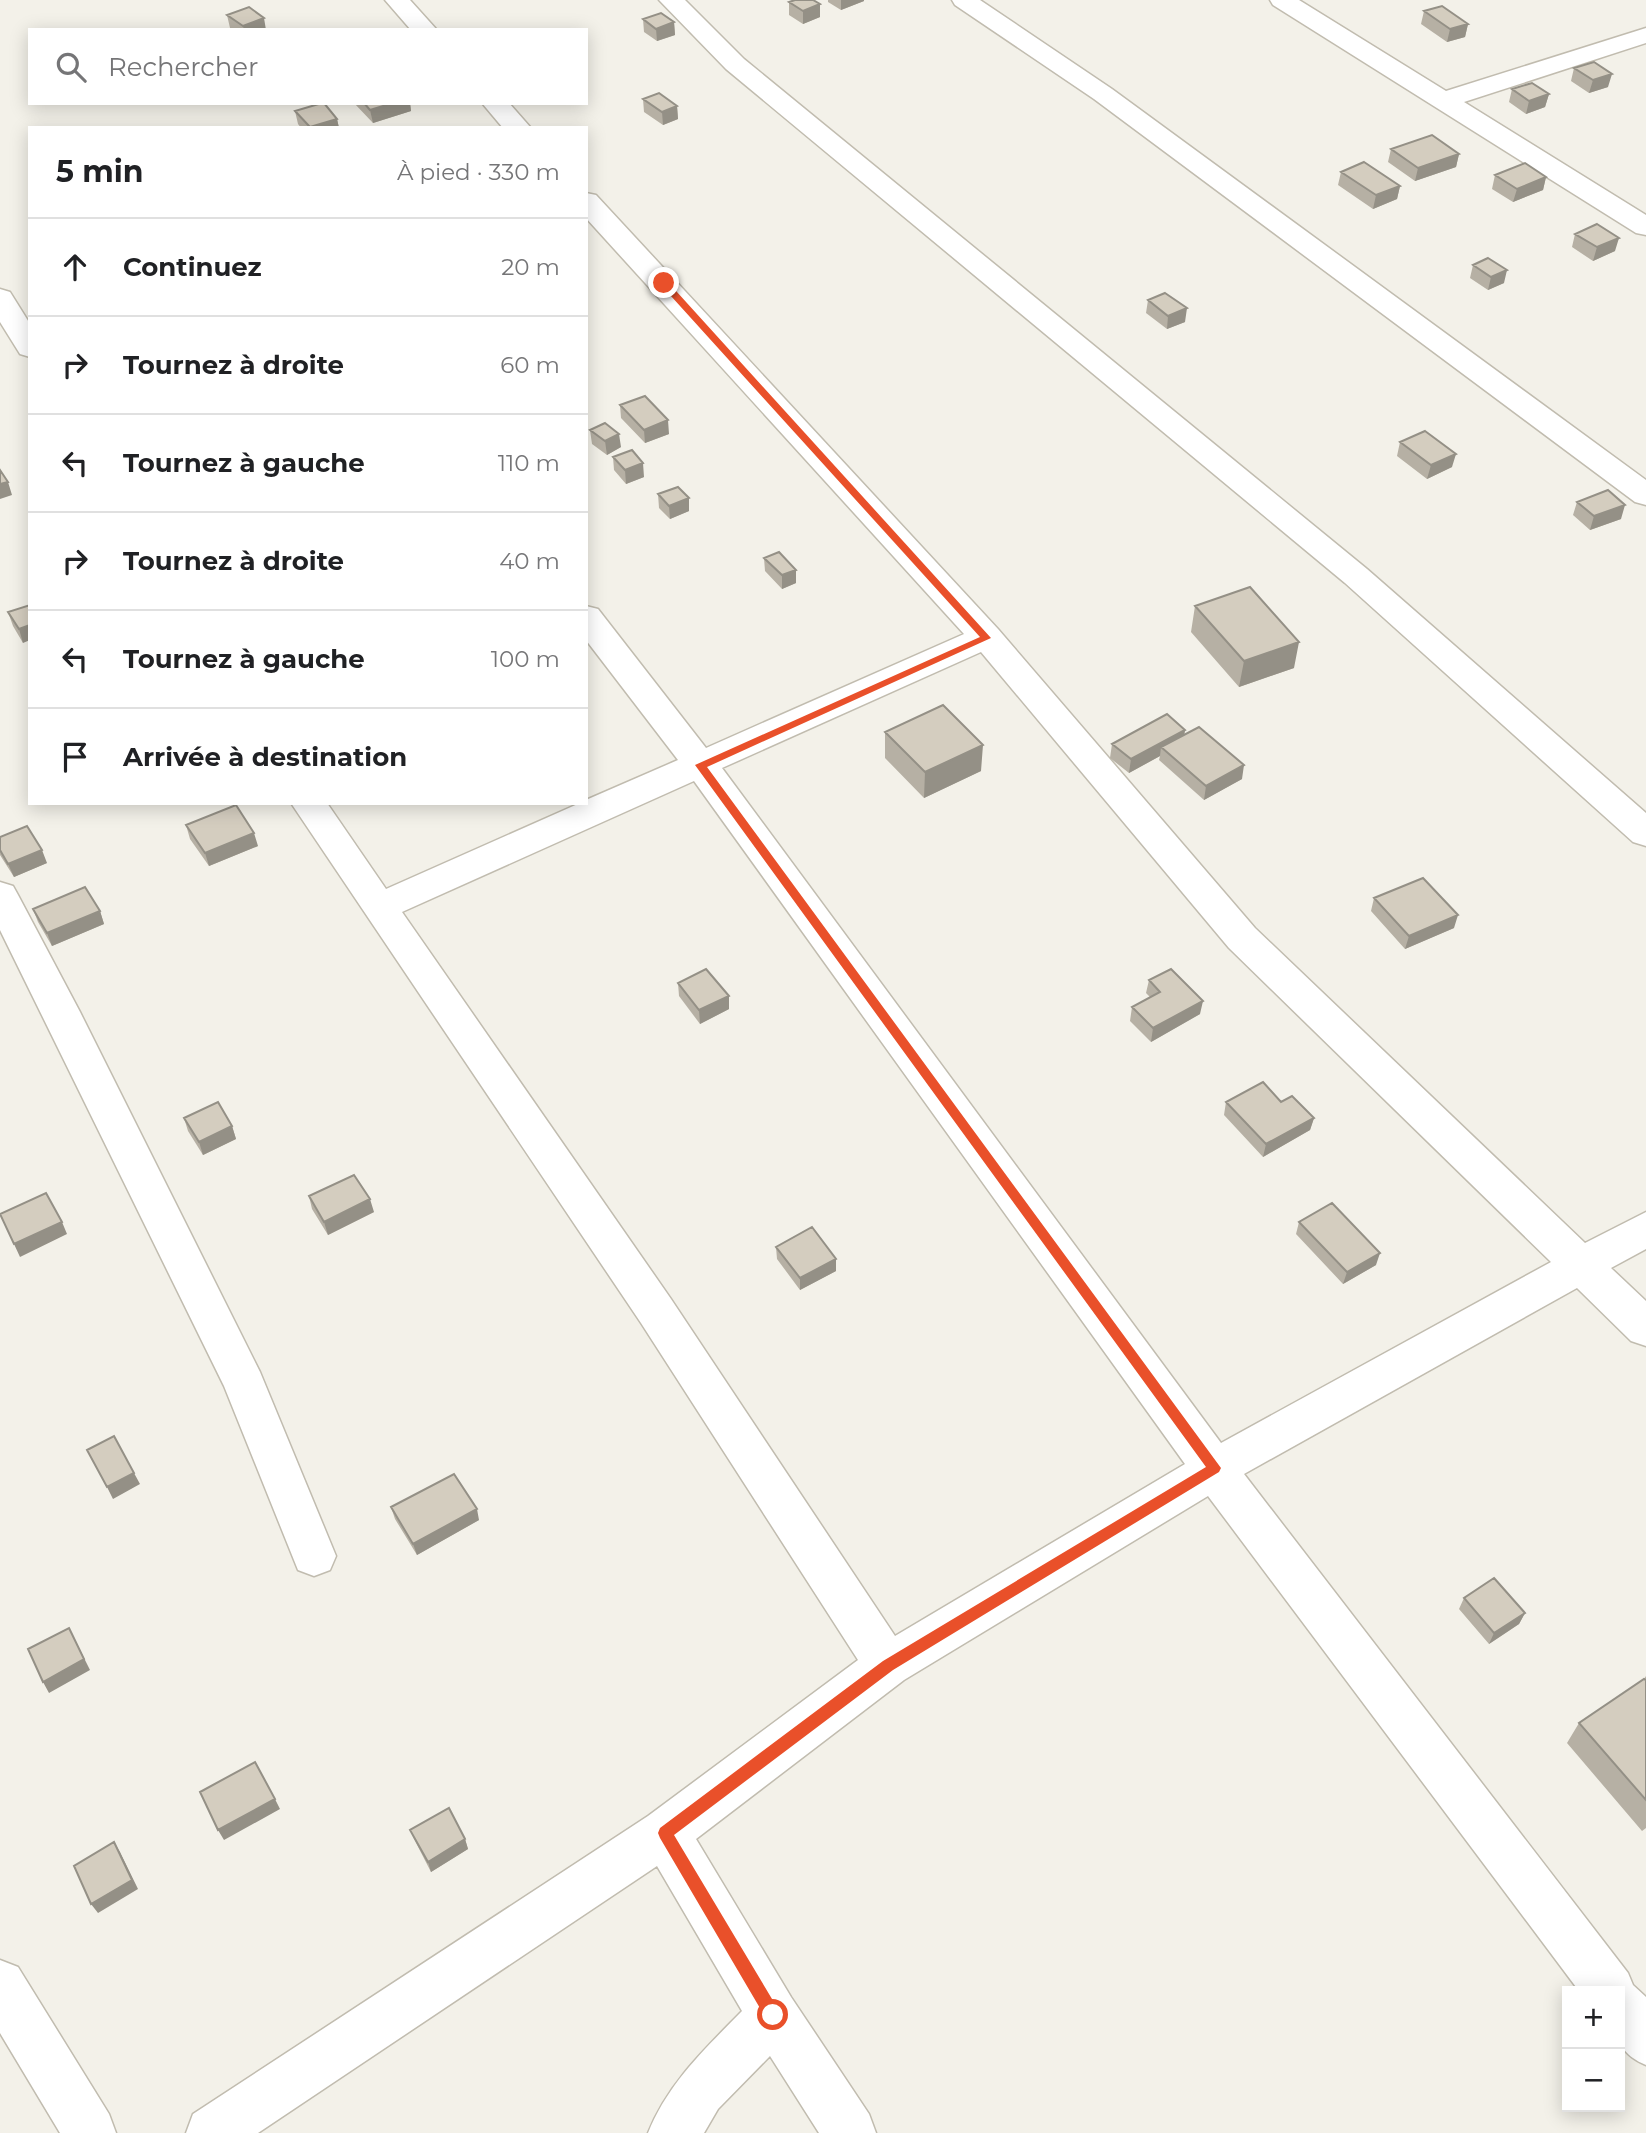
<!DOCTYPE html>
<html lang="fr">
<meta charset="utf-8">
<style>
body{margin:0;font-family:Montserrat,sans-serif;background:#f6f6f6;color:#202124}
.controls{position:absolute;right:21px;bottom:21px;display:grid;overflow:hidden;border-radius:0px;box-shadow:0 4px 18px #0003}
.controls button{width:63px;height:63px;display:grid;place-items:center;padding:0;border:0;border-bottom:2px solid #e0e0e0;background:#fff;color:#202124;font:35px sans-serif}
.stop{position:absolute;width:21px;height:21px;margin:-16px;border:5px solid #e9502a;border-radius:50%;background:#fff}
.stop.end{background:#e9502a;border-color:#fff;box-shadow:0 2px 7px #0008}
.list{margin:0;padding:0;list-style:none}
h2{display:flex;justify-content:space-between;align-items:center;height:91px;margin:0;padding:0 28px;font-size:30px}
h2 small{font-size:23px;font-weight:400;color:#757577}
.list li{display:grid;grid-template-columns:46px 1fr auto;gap:21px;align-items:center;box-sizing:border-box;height:98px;padding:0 28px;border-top:2px solid #e0e0e0}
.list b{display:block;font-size:26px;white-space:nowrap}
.list em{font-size:23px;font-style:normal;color:#757577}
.icon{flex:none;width:38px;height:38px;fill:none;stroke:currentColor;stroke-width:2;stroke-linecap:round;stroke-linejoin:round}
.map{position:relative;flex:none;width:1646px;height:2133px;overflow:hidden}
.search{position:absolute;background:#fff;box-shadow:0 4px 18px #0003;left:28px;top:28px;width:560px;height:77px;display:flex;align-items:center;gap:18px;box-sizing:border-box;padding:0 24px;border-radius:0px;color:#757577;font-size:26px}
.panel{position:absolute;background:#fff;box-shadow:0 4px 18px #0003;left:28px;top:126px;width:560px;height:679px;border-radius:0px}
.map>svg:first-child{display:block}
</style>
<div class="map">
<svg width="1646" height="2133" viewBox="0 0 1646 2133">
<rect width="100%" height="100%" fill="#f3f1e9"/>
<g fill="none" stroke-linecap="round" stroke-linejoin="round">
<defs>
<path id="minor" d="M385,0H410L437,30H411Z
M659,0H685L744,59L1367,569L1646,813V846L1633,842L1345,583L726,69Z
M952,0H980L1112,89L1646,480V505L1635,502L1094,99L955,5Z
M1270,0H1299L1446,91L1646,28V43L1464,102L1646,215V235L1636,233L1273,5Z
M482,103H509L531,128H503Z
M586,193L596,195L998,629L1255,928L1585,1243L1646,1212V1249L1611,1268L1646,1301V1346L1631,1341L1577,1288L1244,1474L1628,1973L1633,1985L1646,1997V2065C1608,2049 1620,2027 1620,1991H1579L1208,1496L904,1680L696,1839L791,1997L869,2114L876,2133H819L770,2056L718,2109L704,2133H648C668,2083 705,2049 742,2011L657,1866L258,2133H186L193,2114L648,1816L858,1660L641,1323L291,803H327L386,889L580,803H586V800L678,760L586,640V606L598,609L706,748L964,634L586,218ZM981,652L1229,948L1551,1262L1221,1443L722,768ZM694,781L1185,1464L895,1636L671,1299L402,912Z
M0,289L10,292L30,324V357L20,354L0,322Z
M0,882L13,886L18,895L80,1012L260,1372L336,1556L330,1570L314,1576L298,1570L224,1386L0,930Z
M0,1960L18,1967L109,2114L116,2133H60L0,2033Z"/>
</defs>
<!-- minor casing -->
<use href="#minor" stroke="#c1bcaf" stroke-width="3"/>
<!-- minor -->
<use href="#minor" fill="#fff" fill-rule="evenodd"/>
</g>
<!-- wall -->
<path fill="#b6b0a4" d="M828,0H864V1L841,10L828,2Z
M789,2L820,17L803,24L789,15Z
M1424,11L1468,24L1465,37L1447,42L1421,24Z
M227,15L266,30H233L230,28Z
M643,19L674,22L675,35L657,41L644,32Z
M1574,68L1608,87L1589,93L1571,81Z
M1512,89L1549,94L1545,107L1526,114L1509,102Z
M643,99L677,106L678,119L663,125L644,112Z
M354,103H410L411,111L373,123Z
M295,111L337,119L339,128H301L298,124Z
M1391,149L1459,154L1456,167L1415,181L1388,162Z
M1341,172L1400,186L1397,199L1373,209L1338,185Z
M1495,175L1546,177L1543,190L1513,202L1492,189Z
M1575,234L1615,251L1593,261L1572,247Z
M1473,265L1504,283L1488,290L1470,278Z
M1148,300L1185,322L1167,329L1146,313Z
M620,405L669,434L645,443L621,418Z
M590,430L621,447L607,455L592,444Z
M1400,442L1452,467L1427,479L1397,456Z
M613,457L644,477L626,484L614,470Z
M658,494L689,511L670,519L659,508Z
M1577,502L1621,519L1590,530L1573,515Z
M764,558L796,583L782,589L765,571Z
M30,605L23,643L13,626L8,612Z
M1195,606L1294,668L1239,687L1191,632Z
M1185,730L1184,735L1242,779L1204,800L1159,760L1160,756L1129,773L1110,758L1112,744Z
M885,732L981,771L924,798L885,758Z
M186,825L258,846L209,866L190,839Z
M0,837L47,863L14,877L0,855Z
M1374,898L1454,928L1405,949L1371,911Z
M33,909L100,911L104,924L52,946L38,922Z
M1149,980L1200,1014L1151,1042L1130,1021L1132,1007L1151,998L1146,993Z
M678,983L729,996V1009L700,1024L679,996Z
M1226,1102H1281L1314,1118L1310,1130L1263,1157L1224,1115Z
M184,1118L232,1126L236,1139L203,1155L188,1131Z
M309,1196L374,1212L328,1235L312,1209Z
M1299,1222L1376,1265L1343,1284L1296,1234Z
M776,1247L836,1271L800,1290L777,1259Z
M391,1507L479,1520L417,1555L395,1519Z
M1464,1598L1525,1613L1519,1624L1489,1644L1459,1609Z
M1646,1676V1828L1642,1831L1567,1743L1579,1723L1644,1679Z
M410,1830L465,1839L468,1849L431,1872L414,1839Z"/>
<!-- shaded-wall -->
<path fill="#949086" d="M841,0H864V1L841,10Z
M820,4V17L803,24V11Z
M264,18L266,30H244L243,26Z
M674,22L675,35L657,41L656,29Z
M1468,24L1465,37L1447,42L1450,29Z
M1612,74L1608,87L1589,93L1593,80Z
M1549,94L1545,107L1526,114L1529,101Z
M393,103H410L411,111L373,123L370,110Z
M677,106L678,119L663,125L662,112Z
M337,119L339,128H310V127Z
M1459,154L1456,167L1415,181L1418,168Z
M1546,177L1543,190L1513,202L1517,189Z
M1400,186L1397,199L1373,209L1376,195Z
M1619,238L1615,251L1593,261L1597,247Z
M1507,270L1504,283L1488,290L1491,277Z
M1187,308L1185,322L1167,329L1168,316Z
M668,420L669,434L645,443L644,430Z
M619,434L621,447L607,455L605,441Z
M1456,454L1452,467L1427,479L1431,465Z
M643,463L644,477L626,484L625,470Z
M8,482L12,495L0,499V484Z
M689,498V511L670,519L669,506Z
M1625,505L1621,519L1590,530L1594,516Z
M796,570V583L782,589V575Z
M30,625V640L23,643L19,629Z
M1299,642L1294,668L1239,687L1244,661Z
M1185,730L1183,743L1161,747L1160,756L1129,773L1131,759Z
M983,745L981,771L924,798L925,772Z
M1244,765L1242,779L1204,800L1206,786Z
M254,833L258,846L209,866L205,853Z
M42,850L47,863L14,877L8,864Z
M100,911L104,924L52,946L47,933Z
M1458,915L1454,928L1405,949L1409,936Z
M729,996V1009L700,1024L699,1010Z
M1203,1001L1200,1014L1151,1042L1153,1028Z
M1314,1118L1310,1130L1263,1157L1266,1144Z
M232,1126L236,1139L203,1155L199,1142Z
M370,1199L374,1212L328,1235L324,1222Z
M62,1222L67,1234L20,1257L14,1244Z
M1380,1253L1376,1265L1343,1284L1347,1272Z
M836,1259V1271L800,1290V1278Z
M134,1473L140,1484L113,1499L107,1487Z
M477,1509L479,1520L417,1555L413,1544Z
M1525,1613L1519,1624L1489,1644L1494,1633Z
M69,1628L90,1670L49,1693L43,1682Z
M275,1799L280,1809L224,1840L218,1830Z
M465,1839L468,1849L431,1872L428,1862Z
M114,1842L120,1852L138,1889L98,1913L91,1904Z"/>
<!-- building -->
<path fill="#d4cdbf" stroke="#949086" stroke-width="2" d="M795,0H813L820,4L803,11L789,2Z
M1442,6L1468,24L1450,29L1424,11Z
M249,7L264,18L243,26L227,15Z
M661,13L674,22L656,29L643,19Z
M1594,62L1612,74L1593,80L1574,68Z
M1532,83L1549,94L1529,101L1512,89Z
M659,93L677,106L662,112L643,99Z
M322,103H324L337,119L310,127L295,111Z
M364,103H393L370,110Z
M1432,135L1459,154L1418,168L1391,149Z
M1364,162L1400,186L1376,195L1341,172Z
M1525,163L1546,177L1517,189L1495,175Z
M1597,224L1619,238L1597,247L1575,234Z
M1488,258L1507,270L1491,277L1473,265Z
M1165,293L1187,308L1168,316L1148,300Z
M645,396L668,420L644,430L620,405Z
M605,423L619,434L605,441L590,430Z
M1425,431L1456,454L1431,465L1400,442Z
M632,450L643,463L625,470L613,457Z
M0,470L8,482L0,484Z
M678,487L689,498L669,506L658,494Z
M1608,490L1625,505L1594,516L1577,502Z
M779,552L796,570L782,575L764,558Z
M1250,587L1299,642L1244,661L1195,606Z
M30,605V625L19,629L8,612Z
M943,705L983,745L925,772L885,732Z
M1167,714L1185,730L1131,759L1112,744Z
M1199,727L1244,765L1206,786L1161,747Z
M236,805L254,833L205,853L186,825Z
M27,826L42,850L8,864L0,850V837Z
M1423,878L1458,915L1409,936L1374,898Z
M85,887L100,911L47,933L33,909Z
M706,969L729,996L699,1010L678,983Z
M1171,969L1203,1001L1153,1028L1132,1007L1160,992L1149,980Z
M1263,1082L1281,1102L1292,1096L1314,1118L1266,1144L1226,1102Z
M218,1102L232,1126L199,1142L184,1118Z
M354,1175L370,1199L324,1222L309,1196Z
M46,1193L62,1222L14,1244L0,1214Z
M1332,1203L1380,1253L1347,1272L1299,1222Z
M812,1227L836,1259L800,1278L776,1247Z
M114,1436L134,1473L107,1487L87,1450Z
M454,1474L477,1509L413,1544L391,1507Z
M1494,1578L1525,1613L1494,1633L1464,1598Z
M69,1628L84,1659L43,1682L28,1649Z
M1644,1679L1646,1680V1800L1579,1723Z
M255,1762L275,1799L218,1830L200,1792Z
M449,1808L465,1839L428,1862L410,1830Z
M114,1842L132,1880L91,1904L74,1866Z"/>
<!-- route -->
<path fill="#e9502a" d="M661,281H667L991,638L707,767L1221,1468L1219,1472L893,1670L674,1835L778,2009L780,2015L778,2020L773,2022L767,2020L660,1838L658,1833L660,1828L883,1661L1206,1467L695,765L980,637L661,285Z"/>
</svg>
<div class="controls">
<button>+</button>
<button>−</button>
</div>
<div class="stop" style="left:773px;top:2015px"></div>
<div class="stop end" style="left:664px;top:283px"></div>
<div class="search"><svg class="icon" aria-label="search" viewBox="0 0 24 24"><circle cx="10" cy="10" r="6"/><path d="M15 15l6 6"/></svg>Rechercher</div>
<section class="panel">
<h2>5 min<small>À pied · 330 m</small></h2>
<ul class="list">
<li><svg class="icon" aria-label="ahead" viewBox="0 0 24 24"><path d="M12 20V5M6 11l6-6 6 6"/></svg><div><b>Continuez</b></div><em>20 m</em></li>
<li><svg class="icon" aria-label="right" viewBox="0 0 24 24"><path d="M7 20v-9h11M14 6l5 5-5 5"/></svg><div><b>Tournez à droite</b></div><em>60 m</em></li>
<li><svg class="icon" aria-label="left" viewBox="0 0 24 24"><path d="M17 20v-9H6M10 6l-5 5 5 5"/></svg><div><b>Tournez à gauche</b></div><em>110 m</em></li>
<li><svg class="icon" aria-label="right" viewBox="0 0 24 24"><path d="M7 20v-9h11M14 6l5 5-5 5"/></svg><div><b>Tournez à droite</b></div><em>40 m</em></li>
<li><svg class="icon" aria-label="left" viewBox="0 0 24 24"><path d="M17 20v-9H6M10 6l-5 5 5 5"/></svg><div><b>Tournez à gauche</b></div><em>100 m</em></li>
<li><svg class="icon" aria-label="arrive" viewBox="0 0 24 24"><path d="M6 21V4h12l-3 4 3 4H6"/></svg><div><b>Arrivée à destination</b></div></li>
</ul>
</section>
</div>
